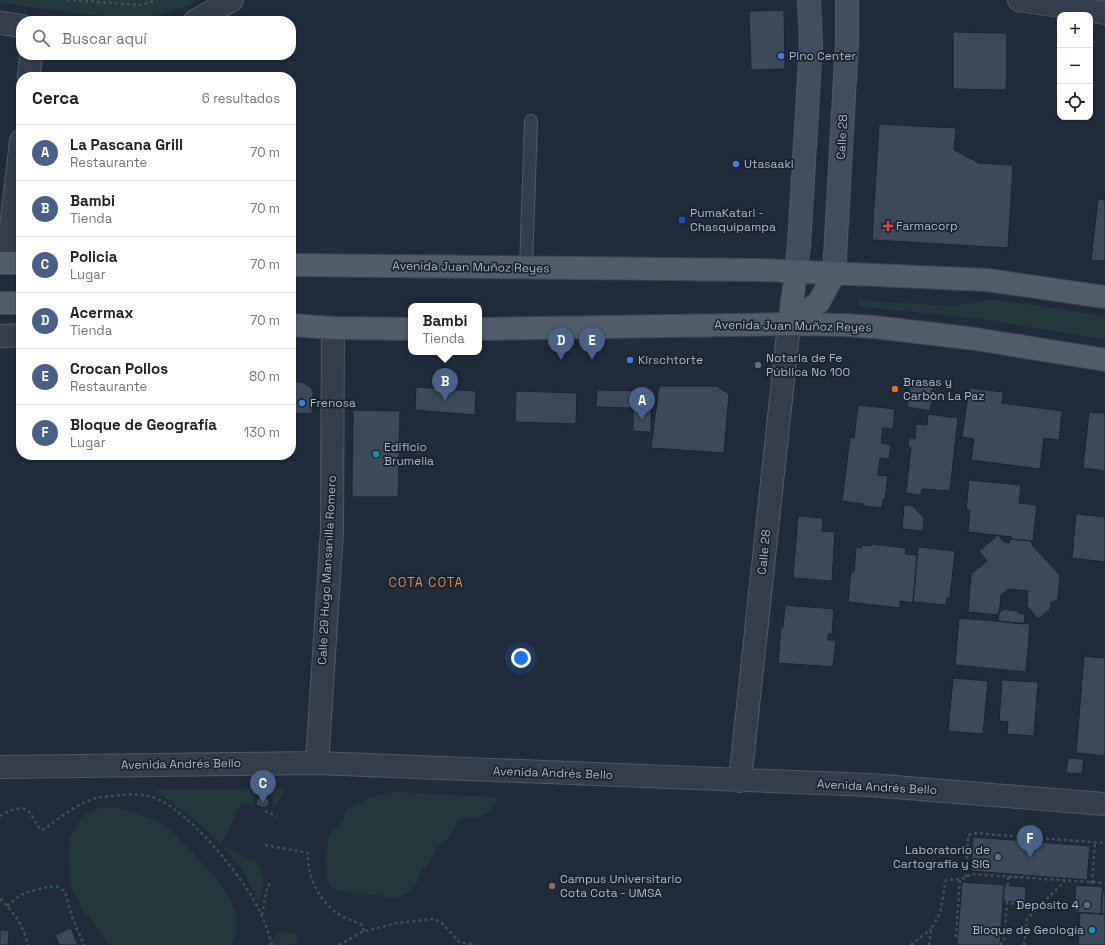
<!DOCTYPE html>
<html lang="es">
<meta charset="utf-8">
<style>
body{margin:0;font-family:"Space Grotesk",sans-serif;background:#f6f6f6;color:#202124}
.controls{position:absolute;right:12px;top:12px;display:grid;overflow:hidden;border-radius:8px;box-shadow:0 1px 3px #0004}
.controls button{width:36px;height:36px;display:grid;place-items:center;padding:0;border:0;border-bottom:1px solid #e0e0e0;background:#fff;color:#202124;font:20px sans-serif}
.you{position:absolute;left:521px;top:658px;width:14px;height:14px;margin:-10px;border:3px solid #fff;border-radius:50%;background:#1a73e8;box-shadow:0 0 0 6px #1a73e833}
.badge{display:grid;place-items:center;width:26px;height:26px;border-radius:50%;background:#496087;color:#fff;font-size:13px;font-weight:700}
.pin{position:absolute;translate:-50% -33px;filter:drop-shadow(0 1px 2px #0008)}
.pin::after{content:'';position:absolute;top:21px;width:14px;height:12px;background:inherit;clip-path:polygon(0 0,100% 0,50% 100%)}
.popup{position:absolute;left:408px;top:303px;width:74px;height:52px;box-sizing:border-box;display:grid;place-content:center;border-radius:8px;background:#fff;filter:drop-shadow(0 1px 3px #0005);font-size:13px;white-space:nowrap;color:#757577}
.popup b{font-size:15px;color:#202124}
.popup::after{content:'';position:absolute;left:50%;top:100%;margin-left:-8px;border:8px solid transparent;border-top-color:#fff}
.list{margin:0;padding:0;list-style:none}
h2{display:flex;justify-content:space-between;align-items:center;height:52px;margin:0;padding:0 16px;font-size:17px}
h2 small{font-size:13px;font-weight:400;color:#757577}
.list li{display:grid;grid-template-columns:26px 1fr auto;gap:12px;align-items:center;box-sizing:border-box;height:56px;padding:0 16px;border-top:1px solid #e0e0e0}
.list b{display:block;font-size:15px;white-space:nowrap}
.list p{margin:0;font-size:13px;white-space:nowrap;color:#757577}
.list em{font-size:13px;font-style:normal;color:#757577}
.icon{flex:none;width:22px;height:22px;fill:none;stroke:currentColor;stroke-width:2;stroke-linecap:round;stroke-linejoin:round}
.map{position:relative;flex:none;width:1105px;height:945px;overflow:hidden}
.search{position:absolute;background:#fff;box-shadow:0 1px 3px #0004;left:16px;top:16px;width:280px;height:44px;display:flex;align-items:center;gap:10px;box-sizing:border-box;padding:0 14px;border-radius:16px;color:#757577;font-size:15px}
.panel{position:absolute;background:#fff;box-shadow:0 1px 3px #0004;left:16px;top:72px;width:280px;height:388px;border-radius:16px}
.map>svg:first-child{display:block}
</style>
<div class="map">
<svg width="1105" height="945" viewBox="0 0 1105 945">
<rect width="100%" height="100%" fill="#202b3b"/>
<!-- green -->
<path fill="#22383c" d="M0,0H198L192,4L156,16L117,18L0,3Z
M858,300L950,306L989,300H999L1105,316V340L988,320L925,313L861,307L858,306Z
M151,789H286L276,805L273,807V798L263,792L253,797V807L242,802L221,845L258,863L264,882L259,903C255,895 251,886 247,878C224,841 187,812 151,789Z
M390,792L497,797C497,808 488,814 477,817C472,818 466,817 461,820C454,823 453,831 450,838C435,845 438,848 431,861C428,865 423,868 421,873C418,878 418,883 414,887C410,892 402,896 396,899L375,894L361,896L336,890L330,885L327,878L326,852L329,839L332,831L340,823L349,808L354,805L369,798Z
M112,807C129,811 147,815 162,823C170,827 179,840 186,846C203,864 235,895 237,921C237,929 235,937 232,945H109L82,908L70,887L69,850L70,836L82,817L95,809Z
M289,932L297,934V942L291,945H267L279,933Z"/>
<!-- building -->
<path fill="#3b495b" stroke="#1b2431" d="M784,10L785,69L751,70L749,11Z
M953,32L1007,33L1006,90L953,89Z
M879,124L956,128L954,150L979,163L1013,165L1008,248L872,240Z
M1098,199L1105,200V261L1091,260Z
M911,380L934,383L930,411L907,407Z
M291,382H302L311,387L313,393L312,414L291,413Z
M659,386H717L729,394L724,453L651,448Z
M416,387L476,391L475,415L415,410Z
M969,388L1003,392L1002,403L1062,411L1059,440L1044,438L1040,469L971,460L974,439L962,437Z
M597,390L651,391V432L633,431V408L596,407Z
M516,391L577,393L576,424L515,422Z
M858,405L895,409L893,429L883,428L881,443L891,445L889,459L880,458L878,475L888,476L885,499H883L882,508L863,506L864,504L842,501L850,437L854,438Z
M353,410L400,411L398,497H352Z
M1089,412L1105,413V471L1083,468Z
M928,414L958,418L950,491L922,489L921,495L906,493L911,447H908L909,438L915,439L916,424L927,425Z
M969,480L1021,485L1019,503L1037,505L1033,541L1011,539L1012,537L968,532L970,510H966Z
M904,505L913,506L924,518L923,531L902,529Z
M1076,514L1105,517V562L1072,558Z
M798,516L823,518L822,531L835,532L832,581L793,578Z
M998,535L1004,542L1009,543L1011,539L1031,541L1033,546L1060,575L1058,599L1054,602H1051L1050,609L1038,619L1027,606L1028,591L1008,589L1001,595L999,615L968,612L971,574L987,561L979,551Z
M872,544L906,548L905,554L917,555L913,603L900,601V608L848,602L851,572H854L856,547L861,548L862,545L871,546Z
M918,547L955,551L950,598H947L946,605L913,602Z
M785,605L834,609L832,634H828V640H836L833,667L778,663L781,627H783Z
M1002,609L1018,611V613L1025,614L1024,624L998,621L999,611H1002Z
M959,618L1030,624L1026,672L955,665Z
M1084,656L1105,658V756L1076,753Z
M953,678L988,681L983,734L948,731Z
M1002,680L1038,682L1034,736L1007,734L1008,722L999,721Z
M1068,758L1084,759L1082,774L1066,773Z
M263,796L269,800V805L263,808L256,805L257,799Z
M973,837L1090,846L1087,880L971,871Z
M962,882L1004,885L1000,945H957Z
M1004,885L1026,887L1025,903L1003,901Z
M1076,885L1103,887L1101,914L1074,912Z
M1102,892H1105V914H1101Z
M1080,913L1105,914V945H1078Z
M71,928L78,945H59L55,935Z
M0,930H9L8,945H0Z"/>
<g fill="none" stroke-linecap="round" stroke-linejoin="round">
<defs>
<path id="service" d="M526,268L531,121"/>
<path id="minor" d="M1019,0L1105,13
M195,21L232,0
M0,23L21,26
M29,77L31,55
M7,262L21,141
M0,336L21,335
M317,763L332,531L333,328
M0,767L317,763L870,785L1105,804
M740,781L789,324"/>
<path id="secondary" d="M796,272L799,245L811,44L809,0
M834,274L847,42V0"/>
<path id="primary" d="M0,263H21
M291,265L760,270L987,280L1105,297
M0,303H21
M789,324L819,302L834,274
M789,324L796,272
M291,325L333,328L411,329
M479,329L789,324L843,325L874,327L976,339L1105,360"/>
</defs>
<!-- service casing -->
<use href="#service" stroke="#515a68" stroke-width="14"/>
<!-- minor casing -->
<use href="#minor" stroke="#515a68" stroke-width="24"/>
<!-- secondary casing -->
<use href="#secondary" stroke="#515a68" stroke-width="24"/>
<!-- primary casing -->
<use href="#primary" stroke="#3d4654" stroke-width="24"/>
<!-- path -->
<path stroke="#3c5456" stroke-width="2.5" stroke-dasharray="3 3" stroke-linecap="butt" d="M67,0L141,5L157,0
M265,811L277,816
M0,816C9,810 24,804 31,814C35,820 36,826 42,830L46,828C62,816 80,801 101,797C108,796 115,796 122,795C131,794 141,794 149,796C187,806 247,881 262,916C266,925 269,935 272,945
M265,845L308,853C307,873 316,895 332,909C340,917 352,920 362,925L364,931
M966,877L968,836L972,833L1105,843
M1008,877L1007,903L1028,905L1035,909
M1092,883L1095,842
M0,899C15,913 23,925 28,945
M7,906L21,895L28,892L47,887H58L65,892L72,917L84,945
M262,915L267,888L272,881
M956,937L960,879L965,878L971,874L1105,883
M339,945L362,932L397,923L433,919L441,922L459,942L476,945
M911,945L931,929
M929,945L931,929L940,913L946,880L960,879
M1001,945V942L1004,940L1007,903
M1024,945L1027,919L1065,881"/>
<!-- service -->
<use href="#service" stroke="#333d4b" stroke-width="12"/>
<!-- minor -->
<use href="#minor" stroke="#333d4b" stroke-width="22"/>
<!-- secondary -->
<use href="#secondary" stroke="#414c5e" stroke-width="22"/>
<!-- primary -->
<use href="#primary" stroke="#515c6b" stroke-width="22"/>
</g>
<!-- markers -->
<g fill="#3f7fe0" stroke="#19222f" stroke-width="1.5">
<circle cx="781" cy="56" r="4"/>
<circle cx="736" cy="164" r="4"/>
<circle cx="630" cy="360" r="4"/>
<circle cx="302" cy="403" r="4"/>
</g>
<rect fill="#1a4fb4" stroke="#19222f" stroke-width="1.5" x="678" y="216" width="8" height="8" rx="2"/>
<path fill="#e0444e" stroke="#19222f" stroke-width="1.5" d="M886 220h4v4h4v4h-4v4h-4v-4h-4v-4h4z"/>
<g fill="#5c6f8a" stroke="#19222f" stroke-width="1.5">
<circle cx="758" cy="365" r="4"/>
<circle cx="998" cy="857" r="4"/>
<circle cx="1087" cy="905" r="4"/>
</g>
<circle fill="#e8710a" stroke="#19222f" stroke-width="1.5" cx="895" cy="389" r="4"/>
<g fill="#0f9aa8" stroke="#19222f" stroke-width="1.5">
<circle cx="376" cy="454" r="4"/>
<circle cx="1092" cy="930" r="4"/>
</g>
<circle fill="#8d6e63" stroke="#19222f" stroke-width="1.5" cx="552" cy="886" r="4"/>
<g text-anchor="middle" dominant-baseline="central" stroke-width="3.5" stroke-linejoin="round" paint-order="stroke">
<!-- poi labels -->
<g font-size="12" fill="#aeb7c7" stroke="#19222f" text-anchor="start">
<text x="789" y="56">Pino Center</text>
<text x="744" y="164">Utasaaki</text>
<text x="690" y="213">PumaKatari -<tspan x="690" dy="14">Chasquipampa</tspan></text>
<text x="896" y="226">Farmacorp</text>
<text x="766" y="358">Notaria de Fe<tspan x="766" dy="14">Pública No 100</tspan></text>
<text x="638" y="360">Kirschtorte</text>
<text x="903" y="382">Brasas y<tspan x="903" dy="14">Carbòn La Paz</tspan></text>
<text x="310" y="403">Frenosa</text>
<text x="384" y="447">Edificio<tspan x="384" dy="14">Brumelia</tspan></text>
<text x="990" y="850" text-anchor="end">Laboratorio de<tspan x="990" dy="14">Cartografia y SIG</tspan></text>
<text x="560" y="879">Campus Universitario<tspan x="560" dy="14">Cota Cota - UMSA</tspan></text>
<text x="1079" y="905" text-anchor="end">Depósito 4</text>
<text x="1084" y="930" text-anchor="end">Bloque de Geología</text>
</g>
<!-- street labels -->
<g font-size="12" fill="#aeb7c7" stroke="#19222f">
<text transform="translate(842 137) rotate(-87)">Calle 28</text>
<text transform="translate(471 267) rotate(1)">Avenida Juan Muñoz Reyes</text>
<text transform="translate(793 326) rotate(1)">Avenida Juan Muñoz Reyes</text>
<text transform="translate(764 552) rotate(-84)">Calle 28</text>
<text transform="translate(327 570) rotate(-87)">Calle 29 Hugo Mansanilla Romero</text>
<text transform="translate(181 764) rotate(-1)">Avenida Andrés Bello</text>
<text transform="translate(553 773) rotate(2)">Avenida Andrés Bello</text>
<text transform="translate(877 787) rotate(3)">Avenida Andrés Bello</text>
</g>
<!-- neighbourhood labels -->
<g font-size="13" letter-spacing="1" fill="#db9155" stroke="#19222f">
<text x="426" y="582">COTA COTA</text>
</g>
</g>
</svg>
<div class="controls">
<button>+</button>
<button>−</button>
<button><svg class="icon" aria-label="locate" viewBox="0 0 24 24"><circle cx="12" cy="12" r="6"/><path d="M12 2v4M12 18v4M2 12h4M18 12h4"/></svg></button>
</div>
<div class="you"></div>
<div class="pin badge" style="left:642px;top:420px">A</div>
<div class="pin badge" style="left:445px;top:401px">B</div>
<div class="popup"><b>Bambi</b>Tienda</div>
<div class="pin badge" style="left:263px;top:803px">C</div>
<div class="pin badge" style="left:561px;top:360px">D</div>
<div class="pin badge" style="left:592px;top:360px">E</div>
<div class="pin badge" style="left:1030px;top:858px">F</div>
<div class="search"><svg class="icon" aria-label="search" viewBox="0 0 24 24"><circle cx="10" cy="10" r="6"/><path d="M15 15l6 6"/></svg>Buscar aquí</div>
<section class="panel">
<h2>Cerca<small>6 resultados</small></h2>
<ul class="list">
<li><span class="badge">A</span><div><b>La Pascana Grill</b><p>Restaurante</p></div><em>70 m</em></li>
<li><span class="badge">B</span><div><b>Bambi</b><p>Tienda</p></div><em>70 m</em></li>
<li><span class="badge">C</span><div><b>Policia</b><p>Lugar</p></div><em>70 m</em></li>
<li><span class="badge">D</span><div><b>Acermax</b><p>Tienda</p></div><em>70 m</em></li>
<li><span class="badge">E</span><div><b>Crocan Pollos</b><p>Restaurante</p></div><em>80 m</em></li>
<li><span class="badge">F</span><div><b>Bloque de Geografía</b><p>Lugar</p></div><em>130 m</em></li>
</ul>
</section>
</div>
